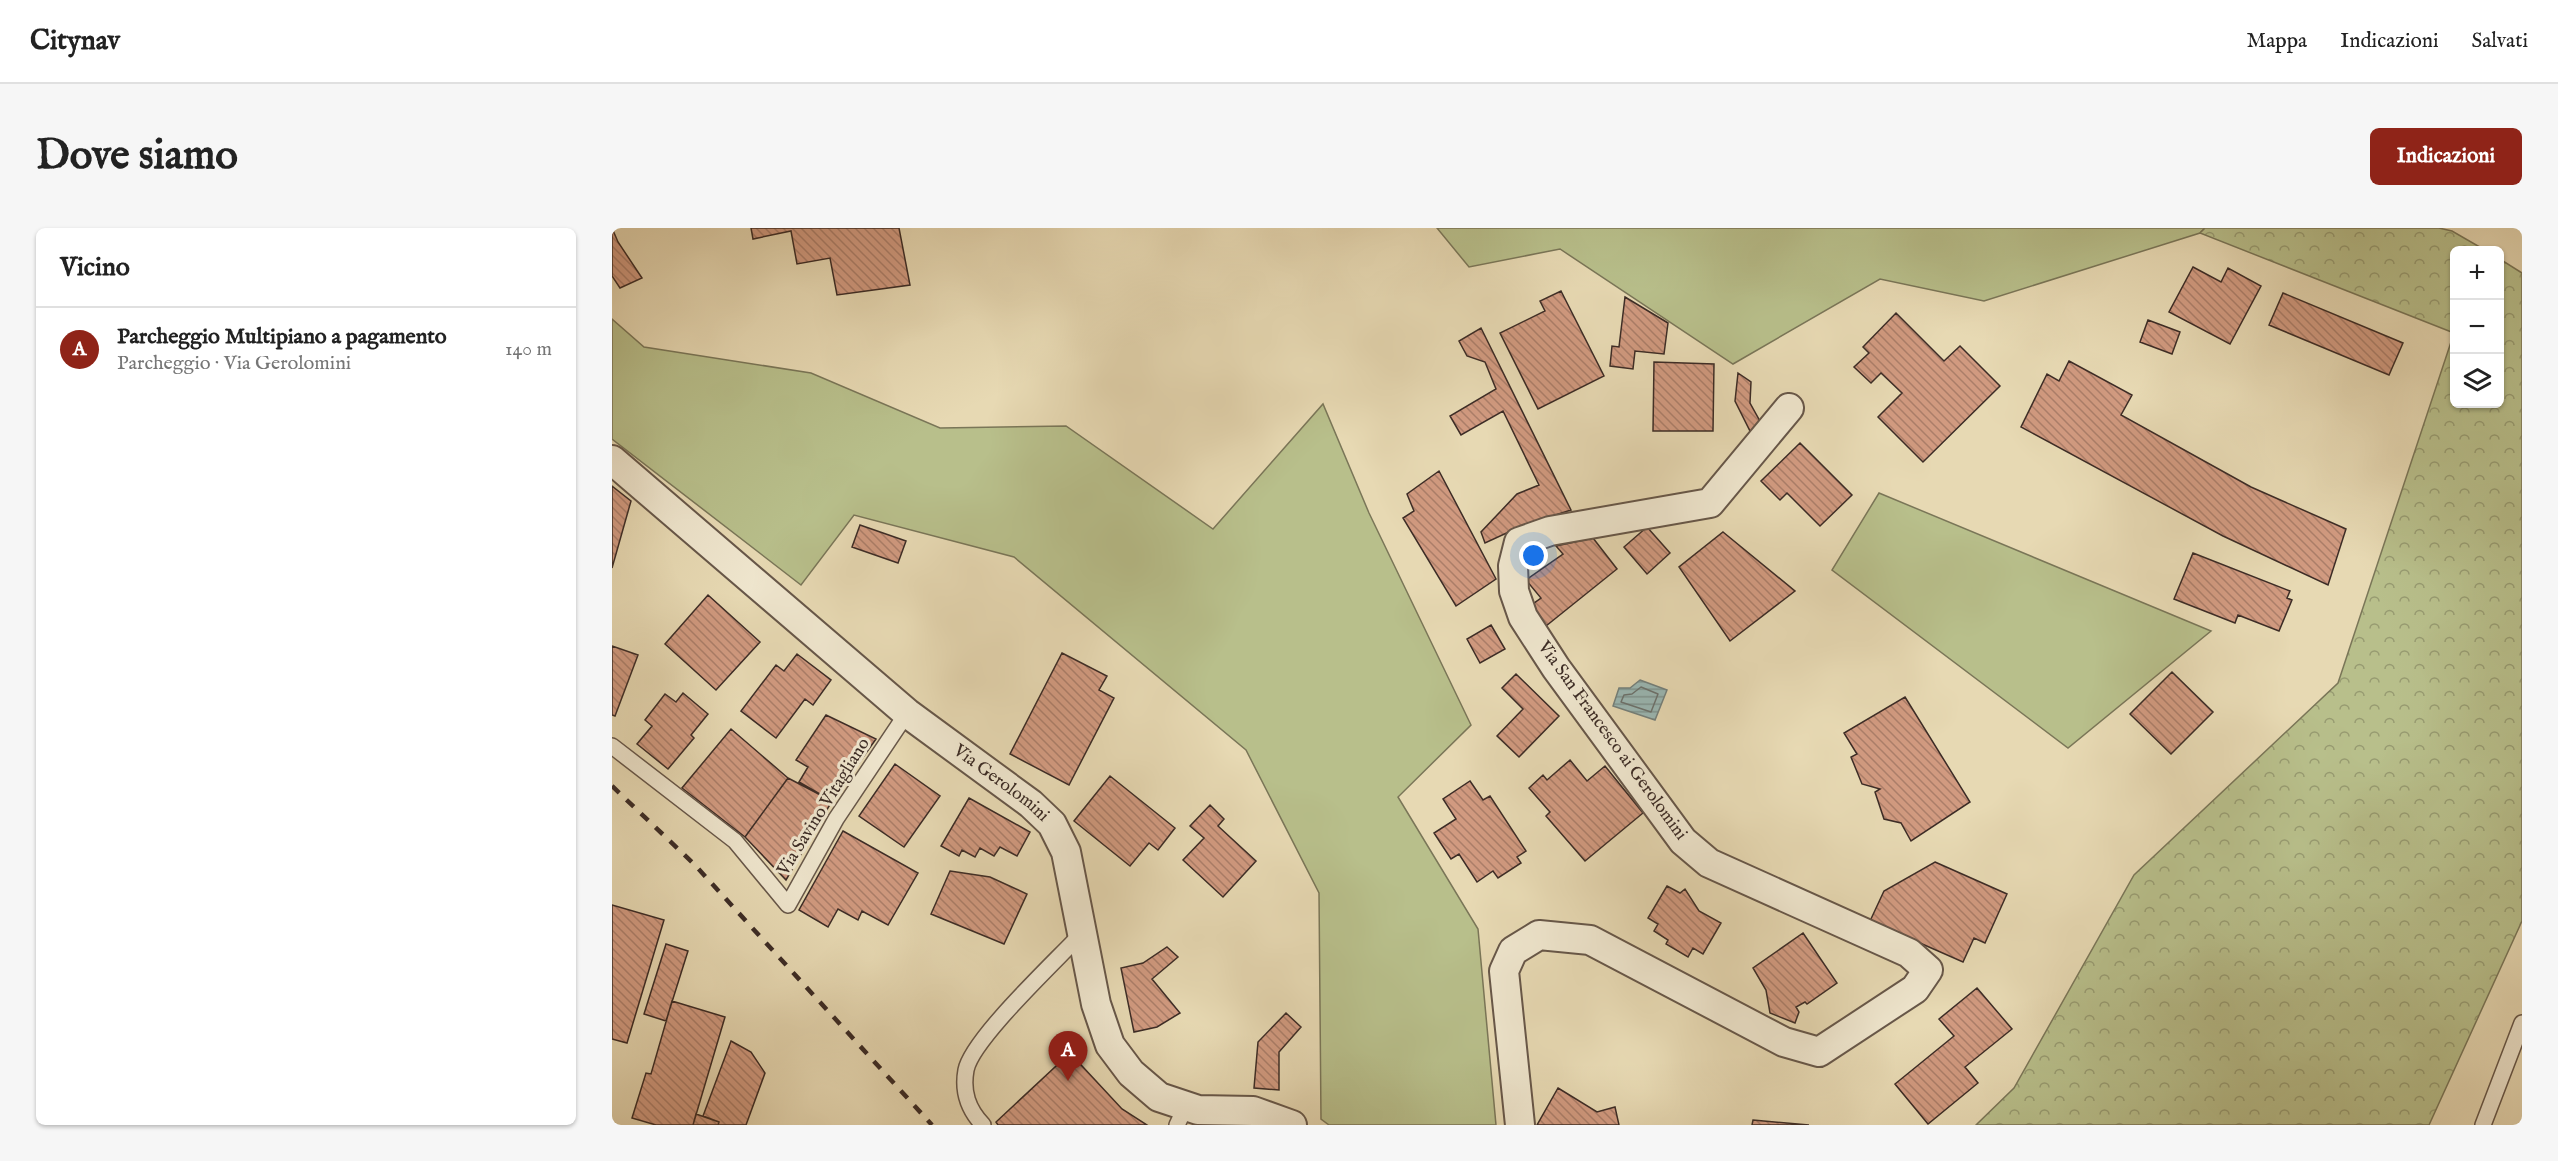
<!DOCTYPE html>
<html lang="it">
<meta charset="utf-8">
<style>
body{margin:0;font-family:"IM FELL English",serif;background:#f6f6f6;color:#222}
.controls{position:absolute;right:18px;top:18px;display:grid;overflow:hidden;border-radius:9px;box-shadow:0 2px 4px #0004}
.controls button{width:54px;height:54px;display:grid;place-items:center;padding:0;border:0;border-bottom:2px solid #e0e0e0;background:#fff;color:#222;font:30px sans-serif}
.you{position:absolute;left:922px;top:328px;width:21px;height:21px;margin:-15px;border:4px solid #fff;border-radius:50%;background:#1a73e8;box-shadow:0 0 0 9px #1a73e833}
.badge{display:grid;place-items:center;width:39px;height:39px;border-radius:50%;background:#8f2418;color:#fff;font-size:20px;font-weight:700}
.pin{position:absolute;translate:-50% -50px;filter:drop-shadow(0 2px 3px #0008)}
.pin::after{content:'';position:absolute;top:32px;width:21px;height:18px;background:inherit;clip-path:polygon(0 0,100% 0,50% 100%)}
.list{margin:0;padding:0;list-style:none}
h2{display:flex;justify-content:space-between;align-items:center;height:78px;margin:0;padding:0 24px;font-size:26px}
h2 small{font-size:20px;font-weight:400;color:#767676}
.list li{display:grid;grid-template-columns:39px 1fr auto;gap:18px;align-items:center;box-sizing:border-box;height:84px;padding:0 24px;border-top:2px solid #e0e0e0}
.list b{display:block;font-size:22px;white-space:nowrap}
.list p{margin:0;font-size:20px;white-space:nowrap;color:#767676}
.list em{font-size:20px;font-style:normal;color:#767676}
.icon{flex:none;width:33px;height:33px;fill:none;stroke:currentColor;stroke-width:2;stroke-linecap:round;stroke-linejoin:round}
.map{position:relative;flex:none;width:1910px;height:897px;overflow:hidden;border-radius:9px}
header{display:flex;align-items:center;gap:36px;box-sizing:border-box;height:84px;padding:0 30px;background:#fff;border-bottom:2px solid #e0e0e0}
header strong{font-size:28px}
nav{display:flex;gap:33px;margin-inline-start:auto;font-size:21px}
.intro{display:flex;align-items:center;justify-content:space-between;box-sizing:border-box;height:144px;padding:0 36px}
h1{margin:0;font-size:42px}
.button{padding:15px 27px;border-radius:9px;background:#8f2418;color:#fff;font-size:21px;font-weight:700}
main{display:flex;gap:36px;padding:0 36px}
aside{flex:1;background:#fff;border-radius:9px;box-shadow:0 2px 4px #0004}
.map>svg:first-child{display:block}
</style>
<header>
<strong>Citynav</strong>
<nav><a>Mappa</a><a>Indicazioni</a><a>Salvati</a></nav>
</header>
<div class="intro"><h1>Dove siamo</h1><a class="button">Indicazioni</a></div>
<main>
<aside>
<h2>Vicino<small></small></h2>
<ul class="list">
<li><span class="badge">A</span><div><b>Parcheggio Multipiano a pagamento</b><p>Parcheggio · Via Gerolomini</p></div><em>140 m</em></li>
</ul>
</aside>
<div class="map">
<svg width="1910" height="897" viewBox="0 0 1910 897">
<defs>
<pattern id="forest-crowns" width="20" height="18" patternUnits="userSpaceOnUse" patternTransform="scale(1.5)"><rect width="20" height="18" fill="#b8bf8b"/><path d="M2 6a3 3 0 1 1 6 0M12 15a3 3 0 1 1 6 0" fill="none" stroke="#979b71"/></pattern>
<pattern id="water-rules" width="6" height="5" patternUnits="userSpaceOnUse" patternTransform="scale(1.5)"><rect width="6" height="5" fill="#9ab8b5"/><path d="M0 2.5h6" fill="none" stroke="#7f9693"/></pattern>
<pattern id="building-back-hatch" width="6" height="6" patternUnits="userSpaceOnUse" patternTransform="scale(1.5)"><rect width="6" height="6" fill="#d19a80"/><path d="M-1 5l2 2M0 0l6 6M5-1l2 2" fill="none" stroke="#ab7e69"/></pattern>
</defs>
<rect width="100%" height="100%" fill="#e7d9b3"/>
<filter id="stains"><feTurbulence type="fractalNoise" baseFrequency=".00333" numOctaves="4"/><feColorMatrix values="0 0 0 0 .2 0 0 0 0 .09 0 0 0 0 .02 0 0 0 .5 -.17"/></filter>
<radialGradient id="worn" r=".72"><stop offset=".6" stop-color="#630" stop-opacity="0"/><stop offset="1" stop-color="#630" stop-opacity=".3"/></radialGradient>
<!-- grass -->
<path fill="#b8bf8b" stroke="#7a7658" stroke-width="1.5" d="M825,0H1593L1588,5L1372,73L1268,51L1121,136L948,21L857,39Z
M0,91L32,119L199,145L328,200L454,198L601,301L711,176L757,285L859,497L786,569L866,701L884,897H717L709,891L707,665L634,522L402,329L242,287L189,357L0,211Z
M1267,265L1599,403L1456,520L1220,342Z"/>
<!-- forest -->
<path fill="url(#forest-crowns)" stroke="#7a7658" stroke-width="1.5" d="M1593,0H1827L1840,3L1873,22H1842V176H1888V31L1910,45V693L1817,897H1364L1402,860L1522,647L1726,455L1842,105L1588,5Z"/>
<!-- water -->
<path fill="url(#water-rules)" stroke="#74807c" stroke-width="1.5" d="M1028,452L1055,462L1043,492L1001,478L1007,460H1018Z"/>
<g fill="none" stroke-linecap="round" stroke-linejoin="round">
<!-- shore -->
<path stroke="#6b726e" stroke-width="1.5" d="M1029,459L1046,466L1039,484L1009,474L1012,467L1020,466Z"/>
</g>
<!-- building -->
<path fill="url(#building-back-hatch)" stroke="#3c2c26" stroke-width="1.5" d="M0,0L6,14L30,50L8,60L0,48Z
M139,0H287L298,57L225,67L218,30L185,36L179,3L141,11Z
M1581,39L1609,54L1616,40L1649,58L1618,116L1557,84Z
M949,63L992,148L926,181L888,105L933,83L928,73Z
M1671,65L1791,115L1777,147L1657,97Z
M1013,69L1056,95L1052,126L1023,123L1021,141L998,138L1000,118L1007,119Z
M1284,85L1332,133L1348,118L1388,158L1311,234L1266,189L1290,165L1269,145L1259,155L1242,139L1257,125L1251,119Z
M1536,92L1568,104L1560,126L1528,114Z
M869,100L959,282L912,297L873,315L869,304L905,266L927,257L891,183L849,207L838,188L884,161L873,134L855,128L847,113Z
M1457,133L1520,167L1509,187L1639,259L1734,301L1716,357L1611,308L1409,199L1435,146L1447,153Z
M1042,134L1102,136L1101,203H1041Z
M1126,145L1139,154L1138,175L1149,195L1140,207L1123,173Z
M1188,215L1240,267L1208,298L1175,265L1168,272L1149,253Z
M827,243L884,351L844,378L791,290L802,283L795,266Z
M0,258L19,273L0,340Z
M248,297L294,313L286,335L240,319Z
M1035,299L1058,325L1035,346L1012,319Z
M1111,304L1183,363L1118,413L1067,339Z
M981,310L1005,341L934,398L918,378L929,370L914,352L951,326L944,318Z
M1581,325L1678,363L1675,370L1680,372L1667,403L1626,387L1623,395L1562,371Z
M96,367L148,414L104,462L53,416Z
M879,397L893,421L868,435L855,411Z
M0,418L26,427L3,488L0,487Z
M450,425L495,448L487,462L502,470L457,557L398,526Z
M185,426L219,452L201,477L193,471L164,510L129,483L164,437L172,443Z
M1560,444L1601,484L1559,526L1518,486Z
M904,446L947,488L907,529L885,508L911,481L890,460Z
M71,465L96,486L79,507L82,510L56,541L25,516L40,498L33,492L53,466L64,474Z
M1293,469L1358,574L1299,613L1289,595L1272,591L1263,564L1268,561L1250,556L1239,529L1245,526L1232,505Z
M214,487L264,511L220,573L187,554L196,539L184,532Z
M119,501L176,550L133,609L70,560Z
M958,532L975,553L993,538L1031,585L973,633L934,588L938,584L917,560L931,547L935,552Z
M283,536L328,568L292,619L247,588Z
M498,548L563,600L546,622L537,615L518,638L462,593Z
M176,550L220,573L174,652L133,609Z
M858,553L871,572L878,568L914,623L905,629L909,635L886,650L881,643L865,654L847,626L839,631L822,605L844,591L831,571Z
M357,570L418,604L405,628L388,619L382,628L368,620L363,629L350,622L347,628L329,618Z
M598,577L612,591L606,598L644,633L611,669L571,632L592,610L578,598Z
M231,603L306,645L276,697L250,683L246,692L226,681L216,699L187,682Z
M1323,634L1395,666L1373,715L1362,710L1351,734L1258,693L1272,663Z
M338,643L378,649L415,666L392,716L319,686Z
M1055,658L1068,665L1073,661L1087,683L1109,695L1091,726L1081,720L1076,729L1054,716L1056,712L1042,703L1046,696L1036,690Z
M0,677L52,692L15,815L0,811Z
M1191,705L1225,755L1195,776L1193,774L1184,779L1187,784L1183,795L1158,785L1154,762L1141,740Z
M54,716L76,723L54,793L32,786Z
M555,719L566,729L540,751L568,785L545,799L522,804L509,740L531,735Z
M1365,760L1400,801L1353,839L1366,855L1316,896L1283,856L1342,808L1327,791Z
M60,773L113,789L81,897H44L20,890L34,845L39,846Z
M674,785L689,799L667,824V862L642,860L646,814Z
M119,813L139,824L153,845L134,897H106L107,894L91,888Z
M458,825L510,881L535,897H386L384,894Z
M946,860L985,884L1003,879L1007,897H925Z
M84,886L107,894L106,897H81Z
M1141,892L1197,897H1140Z"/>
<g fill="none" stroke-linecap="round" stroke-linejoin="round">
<defs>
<path id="service" d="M0,518L123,613L176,677L224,591L295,485
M371,897C356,881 350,864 354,842C360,811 445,732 470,705
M565,897L574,878
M1871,897L1910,795"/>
<g id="minor">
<path id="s1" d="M0,232L295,485L419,576L440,596L454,624L484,776L498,817L519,845L547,869L586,882L641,883L680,897"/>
<path d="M908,897L892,743L901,723L927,707L978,712L1172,814L1207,824L1303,761L1316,742L1297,725L1097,635L1071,613L944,440L911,389L902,363L901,338L907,314L938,303L1098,275L1177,180"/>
</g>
</defs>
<!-- service casing -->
<use href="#service" stroke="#675749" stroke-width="18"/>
<!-- minor casing -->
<use href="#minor" stroke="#675749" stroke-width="32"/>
<!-- service -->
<use href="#service" stroke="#efe6ce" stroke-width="15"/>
<!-- minor -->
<use href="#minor" stroke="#efe6ce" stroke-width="28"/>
<!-- rail -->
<path stroke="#3c2c26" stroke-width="4.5" stroke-dasharray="10 10" stroke-linecap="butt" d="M0,558L82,636L320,897"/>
</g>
<g text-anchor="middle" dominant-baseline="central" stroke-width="6" stroke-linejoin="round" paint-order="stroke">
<!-- street labels -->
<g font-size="18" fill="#3c2c26" stroke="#efe6ce">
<text transform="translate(1000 513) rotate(54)">Via San Francesco ai Gerolomini</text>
<text stroke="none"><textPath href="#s1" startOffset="506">Via Gerolomini</textPath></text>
<text transform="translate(212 579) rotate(-58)">Via Savino Vitagliano</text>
</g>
</g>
<rect width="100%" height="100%" filter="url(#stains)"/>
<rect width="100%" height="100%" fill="url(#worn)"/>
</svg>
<div class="controls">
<button>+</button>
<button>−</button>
<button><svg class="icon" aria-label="layers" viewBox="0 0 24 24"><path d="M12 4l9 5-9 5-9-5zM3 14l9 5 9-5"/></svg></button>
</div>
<div class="you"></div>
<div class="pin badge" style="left:456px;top:853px">A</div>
</div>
</main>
